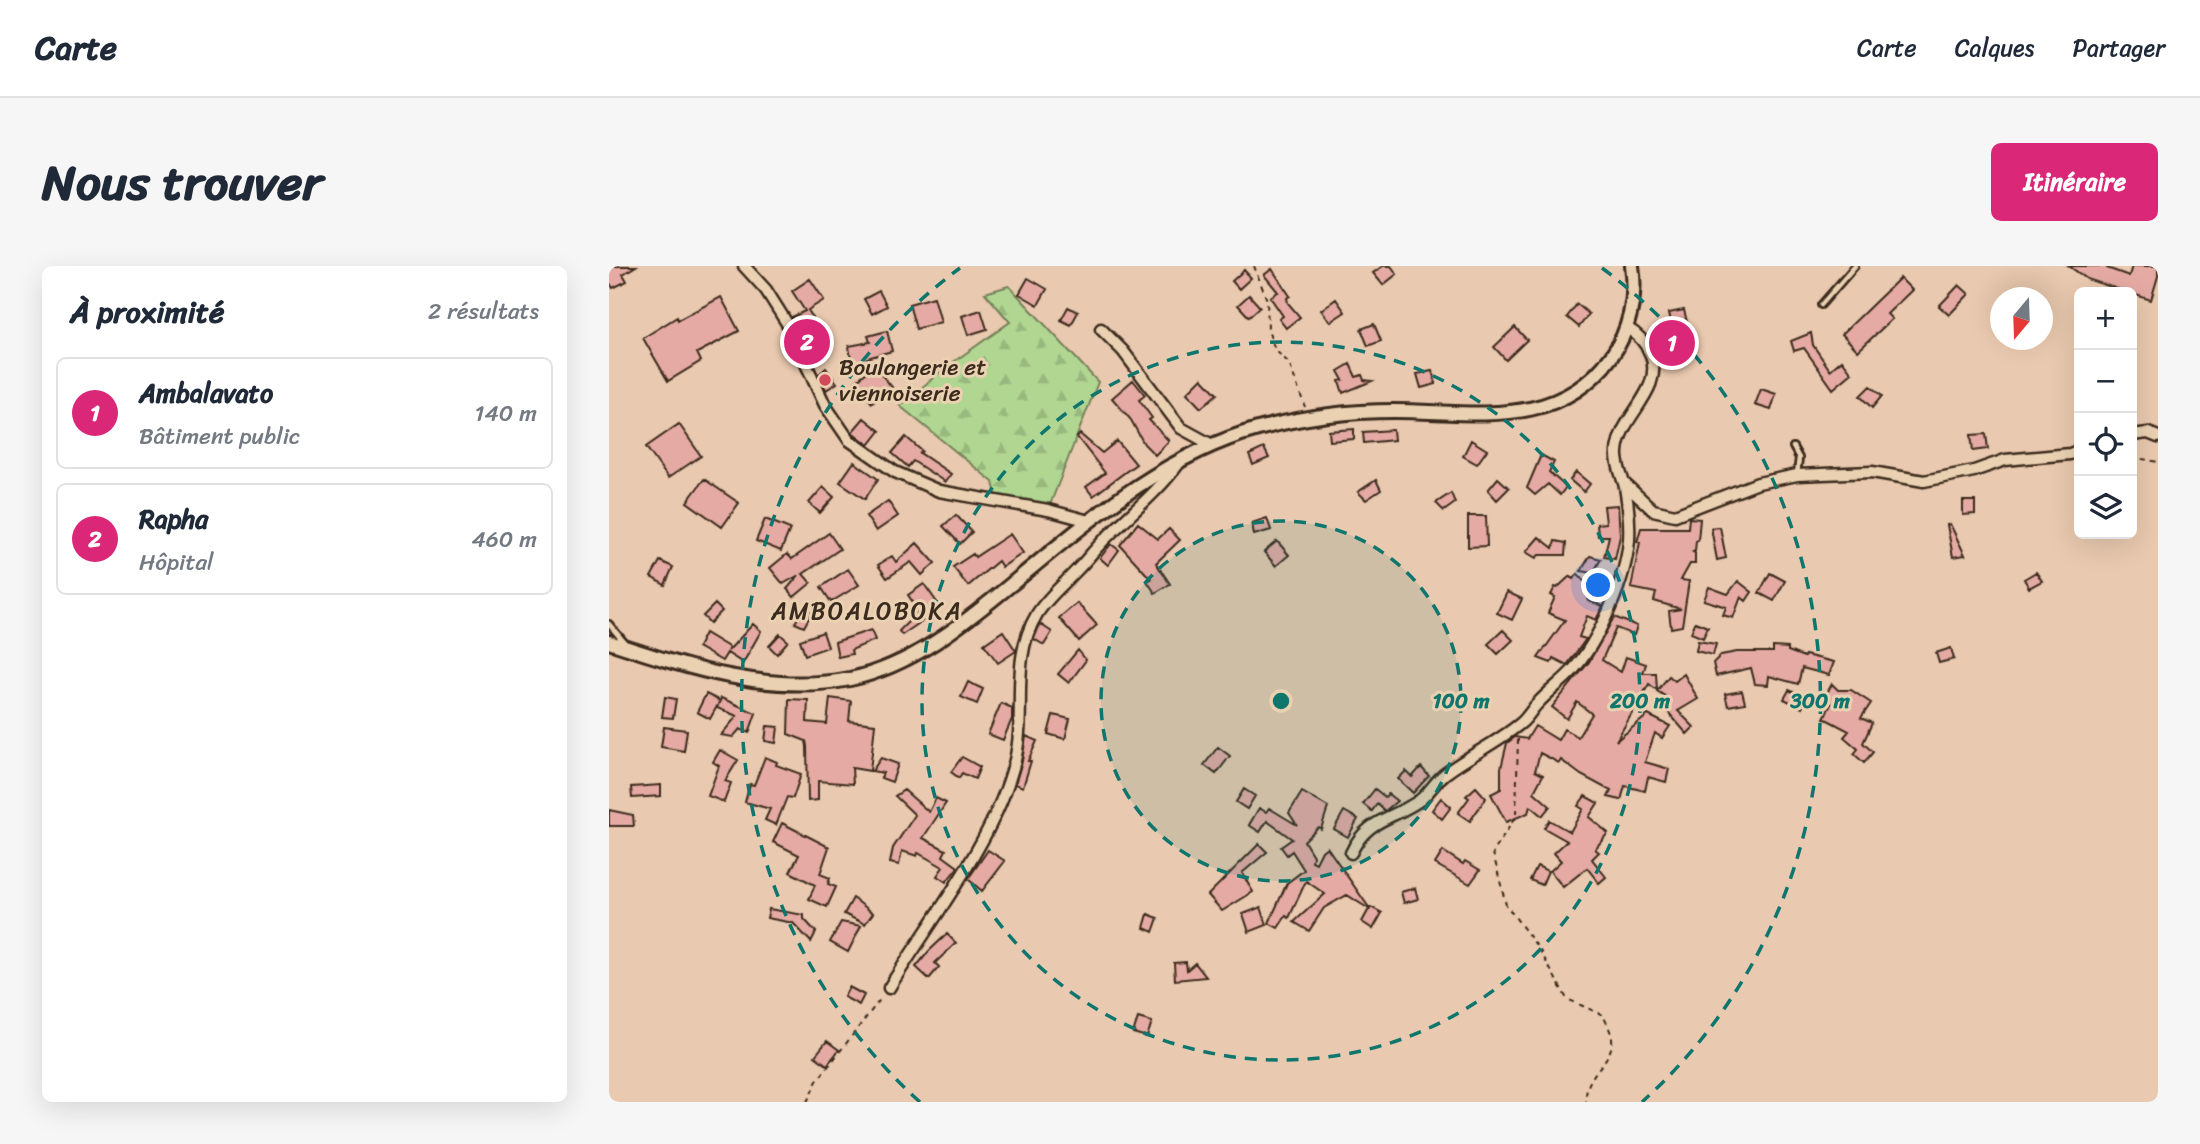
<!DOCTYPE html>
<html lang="fr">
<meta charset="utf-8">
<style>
body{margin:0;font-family:Sriracha,sans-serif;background:#f6f6f7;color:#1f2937}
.controls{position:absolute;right:21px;top:21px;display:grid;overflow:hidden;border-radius:10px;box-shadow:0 7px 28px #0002}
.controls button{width:63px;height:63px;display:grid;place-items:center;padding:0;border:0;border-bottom:2px solid #e0e1e3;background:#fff;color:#1f2937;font:35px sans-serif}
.compass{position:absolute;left:1381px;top:21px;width:63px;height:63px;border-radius:50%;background:#fff;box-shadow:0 7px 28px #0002;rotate:199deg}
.you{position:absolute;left:990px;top:320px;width:24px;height:24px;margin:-18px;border:5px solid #fff;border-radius:50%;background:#1a73e8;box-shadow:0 0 0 10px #1a73e833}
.badge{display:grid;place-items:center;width:46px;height:46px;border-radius:50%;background:#db2777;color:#fff;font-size:23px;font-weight:700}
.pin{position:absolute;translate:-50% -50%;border:4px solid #fff;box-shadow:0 2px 7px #0006}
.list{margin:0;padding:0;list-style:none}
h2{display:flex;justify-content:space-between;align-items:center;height:91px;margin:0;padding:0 28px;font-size:30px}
h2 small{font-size:23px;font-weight:400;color:#747a83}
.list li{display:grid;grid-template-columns:46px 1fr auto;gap:21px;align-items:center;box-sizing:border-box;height:112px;margin:0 14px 14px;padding:0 14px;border:2px solid #e0e1e3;border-radius:10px}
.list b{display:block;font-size:26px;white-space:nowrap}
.list p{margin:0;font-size:23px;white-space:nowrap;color:#747a83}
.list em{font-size:23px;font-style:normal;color:#747a83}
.icon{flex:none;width:38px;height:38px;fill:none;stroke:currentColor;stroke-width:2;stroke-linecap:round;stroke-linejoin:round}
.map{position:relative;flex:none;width:1549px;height:836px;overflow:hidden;border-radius:10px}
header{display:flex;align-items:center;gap:42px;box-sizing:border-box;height:98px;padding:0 35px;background:#fff;border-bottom:2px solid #e0e1e3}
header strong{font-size:33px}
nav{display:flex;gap:38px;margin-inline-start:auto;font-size:24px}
.intro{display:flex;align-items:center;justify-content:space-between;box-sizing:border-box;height:168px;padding:0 42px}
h1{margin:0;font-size:49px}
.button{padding:18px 32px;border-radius:10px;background:#db2777;color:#fff;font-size:24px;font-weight:700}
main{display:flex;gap:42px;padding:0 42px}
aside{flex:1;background:#fff;border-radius:10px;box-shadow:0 7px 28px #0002}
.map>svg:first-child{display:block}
</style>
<header>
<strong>Carte</strong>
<nav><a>Carte</a><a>Calques</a><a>Partager</a></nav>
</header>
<div class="intro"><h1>Nous trouver</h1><a class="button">Itinéraire</a></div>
<main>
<aside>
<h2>À proximité<small>2 résultats</small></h2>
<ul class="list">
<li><span class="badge">1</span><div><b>Ambalavato</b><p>Bâtiment public</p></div><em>140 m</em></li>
<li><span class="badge">2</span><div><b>Rapha</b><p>Hôpital</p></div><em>460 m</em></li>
</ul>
</aside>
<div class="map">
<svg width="1549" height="836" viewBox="0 0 1549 836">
<defs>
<pattern id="forest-firs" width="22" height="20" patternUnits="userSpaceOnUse" patternTransform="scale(1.75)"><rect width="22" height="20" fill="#b0d692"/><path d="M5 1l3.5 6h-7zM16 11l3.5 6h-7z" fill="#98b87d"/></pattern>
</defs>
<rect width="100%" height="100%" fill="#e9c9af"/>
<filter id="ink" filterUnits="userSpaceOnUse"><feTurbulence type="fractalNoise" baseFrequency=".0143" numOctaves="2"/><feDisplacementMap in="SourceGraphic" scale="14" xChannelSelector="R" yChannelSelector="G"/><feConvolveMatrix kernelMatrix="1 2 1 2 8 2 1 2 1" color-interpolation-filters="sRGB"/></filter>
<g filter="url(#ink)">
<!-- forest -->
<path fill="url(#forest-firs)" stroke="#768058" stroke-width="2" d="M400,20L489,116L439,244L389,237L384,216L291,140L336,102L401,56L376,27Z"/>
<!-- building -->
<path fill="#e5aaa3" stroke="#3b2a1e" stroke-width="2" d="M0,0H27L14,8L18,15L4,22L0,16Z
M774,0H782L788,8L774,19L764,7Z
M1460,0H1498V2L1520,10L1523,0H1549V10L1542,34L1478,13Z
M663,3L681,30L678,32L679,37L691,51L677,62L670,53L674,50L661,31L669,26L655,9Z
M635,4L642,12L630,23L623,15Z
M419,12L438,23L429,39L410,28Z
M1291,12L1303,24L1278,48L1283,53L1249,85L1233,68Z
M201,13L215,34L199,44L217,73L199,84L183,51L196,45L183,25Z
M1350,19L1360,28L1340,49L1330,40Z
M270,25L278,40L263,48L255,33Z
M640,29L651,41L640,51L629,39Z
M112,31L130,65L88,87L92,95L59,115L34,72L68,51L69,54Z
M325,31L332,56L307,63L300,38Z
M727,33L736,46L721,56L712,44Z
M968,38L980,48L970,61L958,51Z
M459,41L469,46L462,59L452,54Z
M372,44L378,63L359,69L353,50Z
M1075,44L1080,64L1065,68L1060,47Z
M765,58L772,75L759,80L752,63Z
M906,61L918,74L897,94L885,81Z
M278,65L283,85L258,92L262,97L243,101L240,80L261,76L259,70Z
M1202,67L1204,79L1221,104L1233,94L1243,107L1224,123L1195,82L1185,85L1182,75Z
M1070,70L1073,80L1056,85L1053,75Z
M741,98L747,111L753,109L755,114L763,115L734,127L730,115L734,114L729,105Z
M265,100L283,121L263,137L246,116Z
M217,102L228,117L217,124L210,108Z
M823,105L827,118L812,122L808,108Z
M593,112L608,128L592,142L578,127Z
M524,114L536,129L530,134L543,152L540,154L560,175L546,189L535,178L522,154L503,132Z
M1261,120L1273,130L1263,142L1251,130Z
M1152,123L1167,128L1162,144L1146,139Z
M255,152L271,165L260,179L243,166Z
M70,158L92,190L59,212L37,181Z
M745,163V173L721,175L720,165Z
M784,164L785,174L755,177L754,166Z
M471,168L493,187L508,175L527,198L484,230L477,221L496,207L468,171Z
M1377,168L1379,183L1364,185L1362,169Z
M297,171L313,185L311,187L342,208L336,216L304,195L299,201L283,187Z
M862,174L878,184L868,198L854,190Z
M655,182L660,192L644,199L640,189Z
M932,189L945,196L940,206L957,221L951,229L939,218L926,229L918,222Z
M245,196L269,213L256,233L231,216Z
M967,206L981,218L975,226L961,214Z
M889,212L900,222L888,234L879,224Z
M95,213L130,237L113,261L78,236Z
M767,214L772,224L757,234L749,226Z
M214,221L225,231L211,247L200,237Z
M842,227L846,237L835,245L827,237Z
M279,235L289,250L267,265L257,250Z
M1354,235H1366V248L1354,249Z
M1009,239L1011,270L1006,293L995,291L1000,270H989L988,258L997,257L995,240Z
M347,249L363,266L351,278L334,260Z
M859,250H877L878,280L859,281Z
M658,252L662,264L645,269L643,257Z
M1080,252L1091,253L1089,274L1087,275L1086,285L1084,286L1086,287V298H1081L1072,314L1080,315L1073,360L1062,362L1060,345L1072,343L1045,335L1047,327L1022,322L1031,276H1028L1032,262H1079Z
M156,253L181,263L172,285L147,275Z
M529,257L549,273L560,263L571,274L547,297L561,318L546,327L538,315L542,313L511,279Z
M1341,258L1356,289L1344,291L1338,259Z
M1111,261L1117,292L1108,294L1102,262Z
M220,267L231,283L194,308L202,317L185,331L178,323L190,309L174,318L161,302L178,288L183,293Z
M401,268L414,287L393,301L389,295L359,320L344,301L364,288L366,291Z
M930,271L944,282L946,275L957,277L956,289H930L927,292L917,286Z
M668,275L680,289L667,300L655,286Z
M308,277L326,297L313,309L302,296L278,312L269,299L283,290L287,296Z
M502,278L510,284L499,299L491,292Z
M981,290L992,293L984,307L972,305Z
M51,295L64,301L56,319L42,311Z
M239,303L250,319L222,336L212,321Z
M1427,306L1433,315L1420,322L1415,313Z
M1161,307L1176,315L1165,335L1150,327Z
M969,308L978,319L976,322L980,335L994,340L987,354L978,350L970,371L977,373L958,399L944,392L942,397L929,392L956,354L939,347L946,331L942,329L946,321L948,322L961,310L964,313Z
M1129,315L1143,326L1137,335L1132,331L1124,352L1114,349L1117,341L1095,334L1100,321L1119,328Z
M315,318L332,342L293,369L290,365L310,345L299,329Z
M898,326L913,333L903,354L888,347Z
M468,337L488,359L470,375L450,352Z
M106,338L113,345L101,357L94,350Z
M194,342L203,346L195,361L186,357Z
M1005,351L1028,360L1025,369L1007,362L993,394L1012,406L1017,391L1037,398L1034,407H1047L1048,424L1040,418L1007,475L1039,449L1061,460L1053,472L1046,467L1036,496L1060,503L1057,516L1039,511L1036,525L1016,520L1012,534L999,531L1002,525L972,509L952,494L950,497L931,487L926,505L934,509L925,526L941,540L933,550L921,540L919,547L897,556L882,528L892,523V502L898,477L906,471L918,473L926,460L949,474L955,463L969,471L983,448L968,436L958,453L943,441L980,396Z
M1086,356L1099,361L1094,372L1082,367Z
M144,358L152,365L134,397L118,387L113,395L89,381L96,367L121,382L119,385Z
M431,358L443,366L435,379L425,373Z
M262,364L266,374L242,384L243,388L229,391L226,376Z
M894,364L904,374L889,388L879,378Z
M394,365L407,385L389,397L375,378Z
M214,366L219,381L196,389L191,374Z
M171,368L179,375L168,388L160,380Z
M1089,375L1107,378L1104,389L1087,385Z
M1164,381L1179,382V385L1195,391L1196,389L1225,396L1220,409L1193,402L1189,418L1160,410L1159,419L1146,418L1142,402L1107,410L1104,397L1112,389L1128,386H1164Z
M1342,382L1345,393L1330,397L1327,387Z
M469,384L477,394L460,417L449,408Z
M1075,408L1089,433L1069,445L1085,461L1078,468L1052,438L1059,432L1048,425L1060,410L1066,415Z
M359,416L374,423L368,438L352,431Z
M1223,418L1229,424H1242L1262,437L1252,452L1263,457L1254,477L1264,486L1255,497L1245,488L1249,483L1235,471L1240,465L1215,452L1222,438L1215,432Z
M1180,424L1198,433L1193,442L1175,433Z
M1133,425L1136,437L1119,440L1116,428Z
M97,428L111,435L101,453L88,446Z
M56,431L67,433L64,452L53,451Z
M112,432L147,447L140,467L131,463L124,471L112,469L128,450L108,442Z
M221,432L242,435L240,455L266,458L261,505L243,502L244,518L209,515V534L199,535L198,480L197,475L179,468L180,433L199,434L198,456L218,458Z
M392,437L403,442V453L394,474L379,468Z
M444,449L461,453L456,473L439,468Z
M158,460L169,461L167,477L156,475Z
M55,461L78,464L75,485L52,481Z
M417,470L428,475L419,495H422L414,521L406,518L413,495Z
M609,481L621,490L607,508L595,499Z
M111,484L129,494L116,515L122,517L115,536L99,530L110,500L104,496Z
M156,491L168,496L167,499L192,508L184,532L178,531L167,559L156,554L161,543L136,536L141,518L145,519Z
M353,491L371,501L366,513L353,507L350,512L342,506Z
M272,492L289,498L283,516L272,512L274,507L263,505Z
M812,501L820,510L804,527L789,513L797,505L803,511Z
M52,519V530L23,532L22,521Z
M867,521L877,532L861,555L849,547L860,532L857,530Z
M635,523L646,530L638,543L627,536Z
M766,523L776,531L779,528L788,535L776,545L768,538L763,545L754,538Z
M295,524L320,546L327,532L337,537L314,572L337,584L334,590L349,601L337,616L328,610L334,601L309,587L308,590L293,585L290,599L281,597L284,582L306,549L286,530Z
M693,526L719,541L712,563L709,561L695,575L704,590L703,595L707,597L713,585L718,581L761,643L762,641L773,647L764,663L753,656L760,643L738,629L715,642L700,665L685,656L716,628L697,615L680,652L677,650L669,662L660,657L678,617L695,604L683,585L678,589L672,581L683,573L658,555L651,566L640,559L650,542L657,546L660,542L688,559L680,547Z
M976,530L989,537L980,551L999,567L986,583L990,586L983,593L997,611L990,617L978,602L954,621L941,605L952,595L945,587L958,575L935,562L940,554L961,566L974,543L969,540Z
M832,532L842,541L833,553L823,544Z
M0,544L24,549L25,560H0Z
M735,545L749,553L739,571L725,563Z
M173,557L220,581L211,608L221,612L219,618L227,621L218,641L200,633L206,619L181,606L190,589L164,576Z
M650,578L658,586L633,607L644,626L613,645L599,629Z
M379,584L396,595L373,625L359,613Z
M834,585L854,598L856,595L871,604L861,618L826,598Z
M928,600L939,605L933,619L921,614Z
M806,622L809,633L795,637L792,626Z
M244,632L264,647L256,658L235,648Z
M652,641L658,659L640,666L634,648Z
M160,643L195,649V653L207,666L202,676L184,657L158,652Z
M539,648L549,652L544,666L535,662Z
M232,656L252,660L239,686L221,676Z
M338,668L347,677L326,697L330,701L320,713L307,701L320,685Z
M577,696L578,704L586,697L597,711L566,714L565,697Z
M240,721L255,729L250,739L235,731Z
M529,752L543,756L538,771L524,767Z
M218,775L230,784L218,799L206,790Z"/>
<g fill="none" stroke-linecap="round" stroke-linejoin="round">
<defs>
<path id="service" d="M1212,39L1246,0
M1184,181L1190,192L1188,208
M0,358L15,376"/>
<path id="minor" d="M135,0L157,24L179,59L216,139L240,174L286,206L330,225L439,244L480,255
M492,63L514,85L572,162L603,179
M1523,169L1539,167L1549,171
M1016,218L1044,244L1066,249L1149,217L1188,209L1263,206L1315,215L1365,205L1396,194L1461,188L1470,184
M742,587C758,552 783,554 811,534C821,526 827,514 837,507C861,489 889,476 912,457C919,451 923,443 929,437C940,425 953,416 964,404C990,375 1017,313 1020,274C1021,257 1019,238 1016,221C1013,209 1007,199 1008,186C1010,150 1055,126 1042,89C1037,77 1029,68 1018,62
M280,722C322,654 387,572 406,494C418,444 400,395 428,348C438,332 454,319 467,305C477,295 486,283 496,273C521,248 549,226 570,197"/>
<path id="tertiary" d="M0,376C77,401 160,429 241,413C307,399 360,353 410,312C482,253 557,188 649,163C693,151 739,145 785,145C864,145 948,165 1002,91C1020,66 1028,31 1023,0"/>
</defs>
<!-- service casing -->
<use href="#service" stroke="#3b2a1e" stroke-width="10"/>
<!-- minor casing -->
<use href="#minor" stroke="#3b2a1e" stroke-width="15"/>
<!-- tertiary casing -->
<use href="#tertiary" stroke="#3b2a1e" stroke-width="18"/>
<!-- path -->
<path stroke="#3b2a1e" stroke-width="2" stroke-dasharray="5 5" stroke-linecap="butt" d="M645,0L658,34L659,64L666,84L680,97L696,141
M1523,191L1549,196
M909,473L907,550L884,587L897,639L930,683L958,733L994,749C997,756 1004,768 1003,776C1002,798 975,807 977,836
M198,836L208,815L273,731"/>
<!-- service -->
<use href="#service" stroke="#ead1b2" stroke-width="4.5"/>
<!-- minor -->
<use href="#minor" stroke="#ead1b2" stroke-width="10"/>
<!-- tertiary -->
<use href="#tertiary" stroke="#ead1b2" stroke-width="12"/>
</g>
</g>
<!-- distance rings -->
<circle cx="672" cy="435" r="180" fill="#0f766e" fill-opacity=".12"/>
<g fill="none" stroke="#0f766e" stroke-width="3.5" stroke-dasharray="12 9">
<circle cx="672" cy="435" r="180"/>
<circle cx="672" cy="435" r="359"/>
<path d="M311 836A539 539 0 0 1 351 2M993 2A539 539 0 0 1 1033 836"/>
</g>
<!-- markers -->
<circle fill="#d1495b" stroke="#ead1b2" stroke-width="2.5" cx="216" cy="114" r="7"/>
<g text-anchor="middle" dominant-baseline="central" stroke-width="6" stroke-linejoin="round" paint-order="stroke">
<!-- poi labels -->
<g font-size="23" fill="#3b2a1e" stroke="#ead1b2" text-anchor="start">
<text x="230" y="101">Boulangerie et<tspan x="230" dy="26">viennoiserie</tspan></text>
</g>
<!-- neighbourhood labels -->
<g font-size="24" letter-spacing="2" fill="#3b2a1e" stroke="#ead1b2">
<text x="258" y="345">AMBOALOBOKA</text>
</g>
</g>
<circle cx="672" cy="435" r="10" fill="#0f766e" stroke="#ead1b2" stroke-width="3.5"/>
<g font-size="21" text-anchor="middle" font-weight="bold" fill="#0f766e" stroke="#ead1b2" stroke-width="6" stroke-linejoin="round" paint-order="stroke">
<text x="852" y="442">100 m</text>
<text x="1031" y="442">200 m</text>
<text x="1211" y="442">300 m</text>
</g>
</svg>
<div class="controls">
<button>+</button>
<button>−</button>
<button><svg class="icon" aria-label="locate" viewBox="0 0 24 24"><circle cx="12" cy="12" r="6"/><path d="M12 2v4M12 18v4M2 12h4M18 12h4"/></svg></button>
<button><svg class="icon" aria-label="layers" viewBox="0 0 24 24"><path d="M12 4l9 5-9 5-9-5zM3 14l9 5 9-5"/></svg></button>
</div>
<svg class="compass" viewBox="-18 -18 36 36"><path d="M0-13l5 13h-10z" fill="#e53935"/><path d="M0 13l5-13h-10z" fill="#747a83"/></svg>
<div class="you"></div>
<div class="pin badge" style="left:1063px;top:77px">1</div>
<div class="pin badge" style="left:198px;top:76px">2</div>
</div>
</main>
